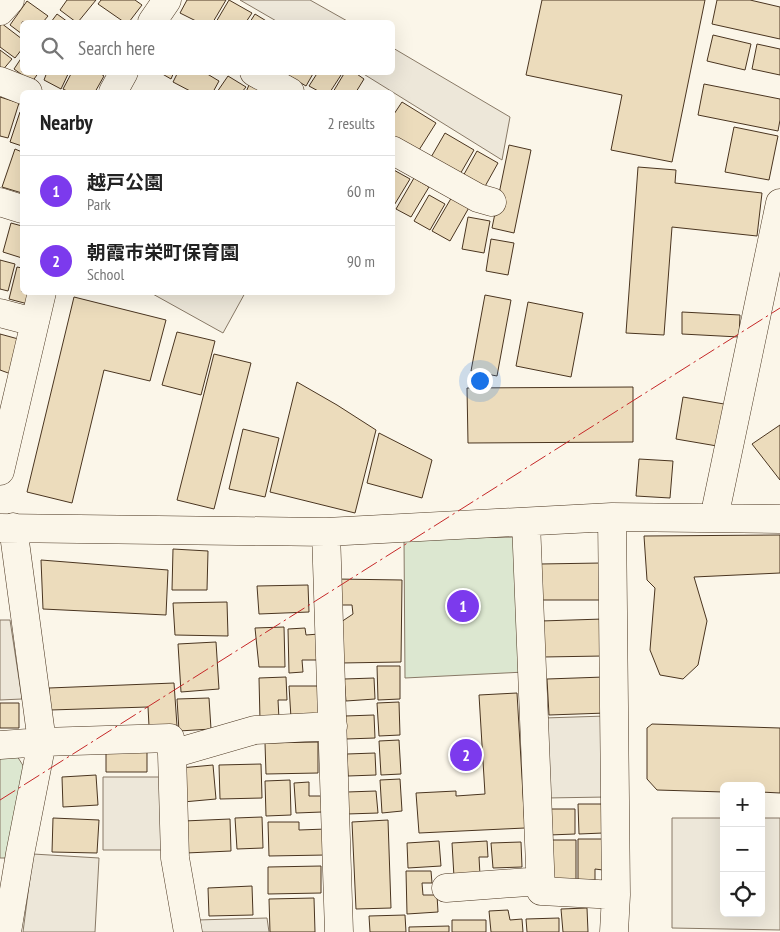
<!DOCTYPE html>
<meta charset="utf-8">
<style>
body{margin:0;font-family:"PT Sans Narrow","Noto Sans JP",sans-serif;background:#f6f6f6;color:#222}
.controls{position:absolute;right:15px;bottom:15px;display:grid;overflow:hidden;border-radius:8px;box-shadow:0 5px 20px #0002}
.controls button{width:45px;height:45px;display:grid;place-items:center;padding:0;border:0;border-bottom:1px solid #e0e0e0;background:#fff;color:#222;font:25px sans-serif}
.you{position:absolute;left:479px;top:380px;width:18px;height:18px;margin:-12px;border:4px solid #fff;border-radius:50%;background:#1a73e8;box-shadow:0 0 0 8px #1a73e833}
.badge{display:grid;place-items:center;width:32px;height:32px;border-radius:50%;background:#7c3aed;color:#fff;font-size:16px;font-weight:700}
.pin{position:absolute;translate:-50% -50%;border:2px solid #fff;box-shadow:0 1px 5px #0006}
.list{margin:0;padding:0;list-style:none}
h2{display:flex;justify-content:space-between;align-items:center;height:65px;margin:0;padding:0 20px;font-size:21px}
h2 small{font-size:16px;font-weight:400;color:#767676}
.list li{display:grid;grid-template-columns:32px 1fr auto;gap:15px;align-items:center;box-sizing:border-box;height:70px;padding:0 20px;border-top:1px solid #e0e0e0}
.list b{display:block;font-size:19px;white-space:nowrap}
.list p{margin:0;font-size:16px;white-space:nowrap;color:#767676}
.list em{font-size:16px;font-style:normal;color:#767676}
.icon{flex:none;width:28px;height:28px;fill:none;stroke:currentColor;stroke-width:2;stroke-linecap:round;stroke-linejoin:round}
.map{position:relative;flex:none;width:780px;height:932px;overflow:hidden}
.search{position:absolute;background:#fff;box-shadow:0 5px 20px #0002;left:20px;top:20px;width:375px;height:55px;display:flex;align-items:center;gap:12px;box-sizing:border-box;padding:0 18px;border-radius:8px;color:#767676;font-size:19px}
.panel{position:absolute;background:#fff;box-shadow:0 5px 20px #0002;left:20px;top:90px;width:375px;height:205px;border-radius:8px}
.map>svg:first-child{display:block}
</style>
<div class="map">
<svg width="780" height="932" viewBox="0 0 780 932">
<rect width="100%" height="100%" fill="#fbf6e9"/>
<!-- green -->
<path fill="#dce7d0" stroke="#887966" d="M519,537L525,672L405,678L404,539Z
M0,756H17L24,767L8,858H0Z"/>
<!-- parking -->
<path fill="#ede7d9" stroke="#887966" d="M240,0H310L349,22H278Z
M393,48L510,117L502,160L362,73L392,72Z
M151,293H245L223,333Z
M0,620H10L22,699L0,700Z
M606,716L607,797L546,798L544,718Z
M103,777H165V850H103Z
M672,818H724V913H761V818H780V930L672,928Z
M33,854L99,858L95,932H23Z
M267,918L269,932H199L197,920Z"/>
<!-- building -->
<path fill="#ecdcbc" stroke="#4a3520" d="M67,0H96L78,22H76L60,10Z
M101,0H135L142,5L129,22H124L98,4Z
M187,0H226L213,22H198L180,13Z
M229,0L252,13L246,22H216Z
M542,0H705L672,162L611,150L622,95L526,75Z
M717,0H750L780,7V39L712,24Z
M27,1L48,16L43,22H22V34L10,25Z
M57,14L68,22H51Z
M255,14L268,22H250Z
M1,23L22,39V49L15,58L0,47V24Z
M713,35L751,44L745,70L707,61Z
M757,44L780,49V75L752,69Z
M0,50L12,59L1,72H0Z
M22,57V72H39L32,82L14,69Z
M47,72H69L61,89L44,80Z
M72,72H98L104,76L95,92H69L63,89Z
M159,72H174L171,79Z
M178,72H204L219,81L213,92H192L173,82Z
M287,72H314L306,86L286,74Z
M318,72H343L330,92H320L309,86Z
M345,72H354L364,79L356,92H333Z
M228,76L246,87L242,92H217Z
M704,84L780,99V120L778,131L698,115Z
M249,85L262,92H246Z
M0,97L19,103L8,138L0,136Z
M402,102L436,123L419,150L392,135V117Z
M20,112L22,113V146L10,142Z
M734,127L778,136L769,180L725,172Z
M445,133L474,150L459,176L430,159Z
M509,145L531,150L514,233L492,228Z
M15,149L22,152V193L2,187Z
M477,151L498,163L483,190L462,178Z
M638,167L676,170L675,183L762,193L757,236L672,227L664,335L626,333Z
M392,169L410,179L393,207H392Z
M414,178L429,187L411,217L396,209Z
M429,195L445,204L430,230L414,221Z
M453,195L471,204L450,241L432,231Z
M468,217L490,221L484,253L462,249Z
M11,223L22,226V258L3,252Z
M491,239L514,243L508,275L486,271Z
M0,260L15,264L8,291L0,289Z
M17,267L22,268V292H31L28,304L9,299Z
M485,295L511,300L497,376L471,371Z
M74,297L166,320L150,381L104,370L72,503L27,492Z
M528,302L583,313L571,377L516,366Z
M682,312L740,315L739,337L682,334Z
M177,332L215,341L201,395L162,385Z
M0,334L22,340L11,374L0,370Z
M214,354L251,363L214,509L177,500Z
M297,382L337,405L376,430L355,513L270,492Z
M633,387V442L468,443L467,388Z
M683,397L724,404L717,446L676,439Z
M780,425V480L752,444Z
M243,429L279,438L265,497L229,489Z
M379,433L432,460L422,498L367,483Z
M639,459L673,461L670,498L636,496Z
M780,535V573L694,577L707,621L698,665L683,679L660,675L650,650L655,588L647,580L644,536Z
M173,549L208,551L207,590H172Z
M41,560L168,570L166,615L43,609Z
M601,563L602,600H540V564Z
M336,579L402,580L401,662L341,663V622L353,614L352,605H337Z
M308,585L309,612L259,614L257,586Z
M227,602L228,636L175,635L173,603Z
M603,619V656L543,657L541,621Z
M284,627L285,667H259L255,628Z
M305,628L306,635L319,634L320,660H302L303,672L289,673L288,629Z
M216,642L219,689L181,692L178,644Z
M377,666H400V699L378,700Z
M286,677L287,700H278L279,719L260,720L259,678Z
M604,677L606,713L549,715L547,679Z
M374,678L375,699L346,701L344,679Z
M174,683L177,726H149L148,707L50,710L49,688Z
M289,686H321L322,715L291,718Z
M517,693L525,828L419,833L416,793L456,791V796L485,794L479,695Z
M209,698L211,729L179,731L177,699Z
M399,702L400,735L379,736L377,703Z
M0,703H19V728H0Z
M374,715L375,738L346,739L345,716Z
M652,724L780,728V793L761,792V786H724V792L657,790L647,779V728Z
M399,740L401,774L381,775L379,741Z
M318,742V773L266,774L265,743Z
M106,748L147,749V772H106Z
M375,753L376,775L348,776L347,754Z
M261,764L262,798L220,799L219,765Z
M213,765L216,799L183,802L180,768Z
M96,775L98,805L63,807L62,777Z
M400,779L402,811L382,813L380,780Z
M290,780L291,815L266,816L265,781Z
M309,782V796H321L322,812L296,813L294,783Z
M376,791L378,813L347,814V792Z
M578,804H602L603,833L579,834Z
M548,809H575V834L549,835Z
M262,817L263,848L237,849L235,818Z
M53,818L99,820L97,853L52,852Z
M230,819L231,851L186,853L184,821Z
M388,820L391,908L356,909L352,822Z
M268,822H299V830L326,829V855L269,856Z
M578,839H603V870L595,869V880H578Z
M549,840H576V880H555L549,873Z
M439,841L441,866L408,868L407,843Z
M487,841L488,857H479L480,875L454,877L452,843Z
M521,842L522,867L493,868L491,843Z
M321,866V893L268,894V867Z
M406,871H431L432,883H422L423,895H437L438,912L407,914Z
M252,886L253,915L209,916L208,888Z
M314,898L315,932H270L269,899Z
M587,908L588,932H563L561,909Z
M508,910L510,920L522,919L523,932H491L489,911Z
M405,915L406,932H370L369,916Z
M559,918V932H527L526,919Z
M452,920H486V932H452Z
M449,926V932H409V927Z"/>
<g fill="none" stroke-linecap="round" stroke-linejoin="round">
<defs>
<path id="minor" d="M0,11L10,0
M152,22L167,0
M254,72L290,92
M0,81L28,92
M113,92L124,72
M392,150L478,198L492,202
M0,202L22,209
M0,313L34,322
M0,471L42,292
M612,517L616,895L614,932
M714,518L780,203
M526,522L541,891L616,895
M0,528L326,532L612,517L780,519
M326,532L339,932
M0,745L42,742L170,738L172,754
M446,888L541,881
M7,932L20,854L42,742L13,527
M188,932L175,858L172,754L255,730L333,726"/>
</defs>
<!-- minor casing -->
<use href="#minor" stroke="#4a3520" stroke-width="29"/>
<!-- minor -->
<use href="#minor" stroke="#fbf6e9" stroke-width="28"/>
<!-- power -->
<path stroke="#c62828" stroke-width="1" stroke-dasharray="18 4 2.5 4" stroke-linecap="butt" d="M0,800L780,308"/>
</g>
</svg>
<div class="controls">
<button>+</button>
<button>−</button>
<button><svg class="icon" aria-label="locate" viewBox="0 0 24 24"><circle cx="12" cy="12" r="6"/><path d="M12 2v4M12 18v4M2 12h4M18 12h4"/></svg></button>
</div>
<div class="you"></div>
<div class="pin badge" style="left:463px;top:606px">1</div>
<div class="pin badge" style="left:466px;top:755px">2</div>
<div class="search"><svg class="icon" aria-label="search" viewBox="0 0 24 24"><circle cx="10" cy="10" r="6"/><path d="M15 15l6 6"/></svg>Search here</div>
<section class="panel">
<h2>Nearby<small>2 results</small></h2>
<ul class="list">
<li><span class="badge">1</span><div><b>越戸公園</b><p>Park</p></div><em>60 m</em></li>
<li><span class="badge">2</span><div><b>朝霞市栄町保育園</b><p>School</p></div><em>90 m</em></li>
</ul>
</section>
</div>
